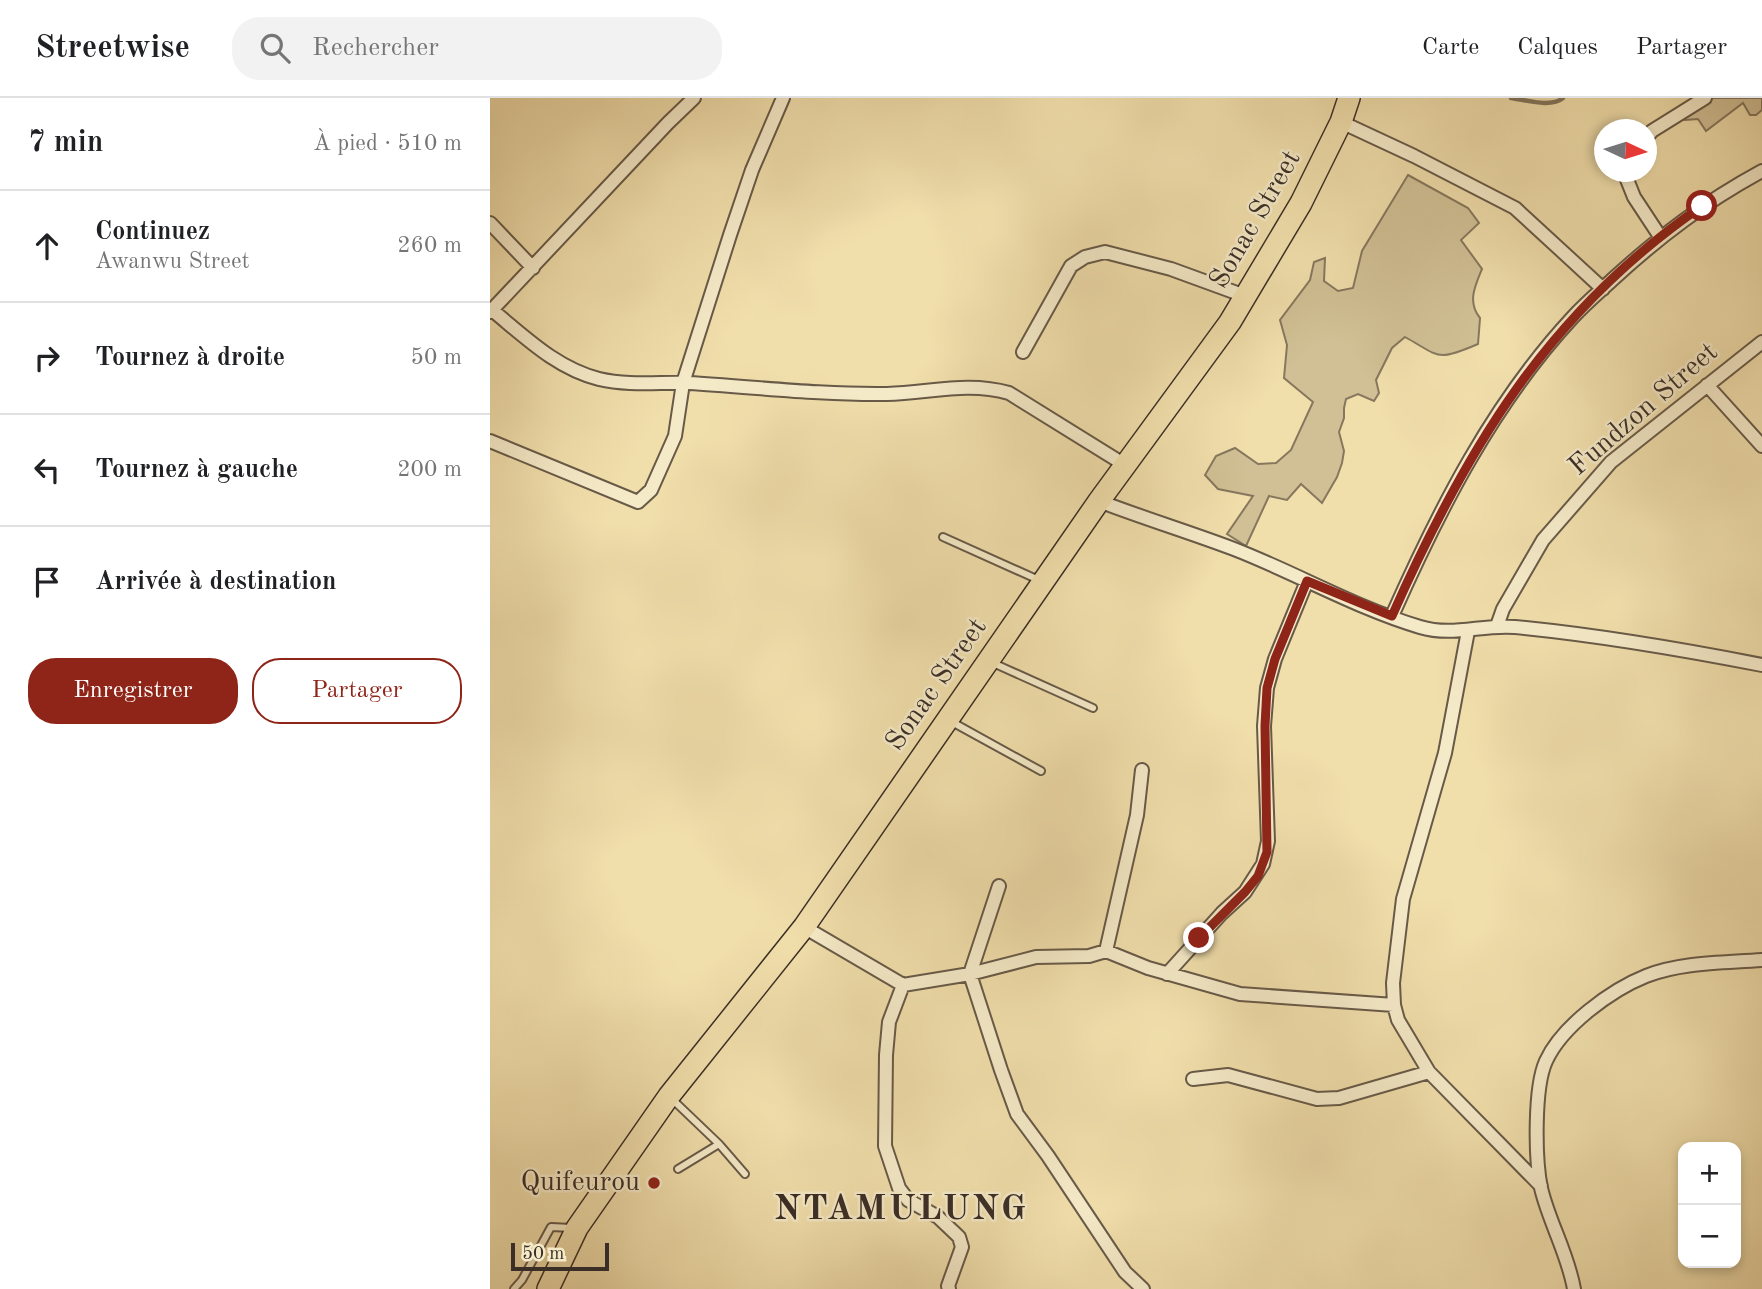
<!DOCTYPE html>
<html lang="fr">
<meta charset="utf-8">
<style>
body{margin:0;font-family:"Old Standard TT",serif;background:#f2f2f2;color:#202124}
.controls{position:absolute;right:21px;bottom:21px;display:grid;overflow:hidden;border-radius:14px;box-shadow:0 4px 10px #0003}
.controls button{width:63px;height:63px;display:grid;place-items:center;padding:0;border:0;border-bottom:2px solid #e0e0e0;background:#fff;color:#202124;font:35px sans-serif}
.compass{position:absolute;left:1104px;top:21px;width:63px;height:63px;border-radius:50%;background:#fff;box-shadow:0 4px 10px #0003;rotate:94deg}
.scale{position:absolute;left:21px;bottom:18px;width:98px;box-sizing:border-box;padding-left:7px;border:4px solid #3a2e27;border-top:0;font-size:19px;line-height:24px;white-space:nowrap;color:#3a2e27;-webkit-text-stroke:5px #f5eac8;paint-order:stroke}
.stop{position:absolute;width:21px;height:21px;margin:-16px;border:5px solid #8f2418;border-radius:50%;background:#fff}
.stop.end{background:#8f2418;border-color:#fff;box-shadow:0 2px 7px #0008}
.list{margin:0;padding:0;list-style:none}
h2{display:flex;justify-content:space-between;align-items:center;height:91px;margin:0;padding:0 28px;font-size:30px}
h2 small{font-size:23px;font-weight:400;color:#757577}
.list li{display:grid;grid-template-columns:46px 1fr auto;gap:21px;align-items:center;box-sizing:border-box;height:112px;padding:0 28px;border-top:2px solid #e0e0e0}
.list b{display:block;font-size:26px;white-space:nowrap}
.list p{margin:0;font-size:23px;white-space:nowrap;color:#757577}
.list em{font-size:23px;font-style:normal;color:#757577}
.actions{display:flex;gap:14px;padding:21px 28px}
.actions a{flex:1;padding:16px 0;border:2px solid #8f2418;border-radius:28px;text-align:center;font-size:24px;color:#8f2418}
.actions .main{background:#8f2418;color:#fff}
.icon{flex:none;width:38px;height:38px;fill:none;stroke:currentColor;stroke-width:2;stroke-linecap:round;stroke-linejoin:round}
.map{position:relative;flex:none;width:1272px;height:1191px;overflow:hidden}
header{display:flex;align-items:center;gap:42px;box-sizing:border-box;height:98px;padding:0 35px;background:#fff;border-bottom:2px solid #e0e0e0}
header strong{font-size:33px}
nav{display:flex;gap:38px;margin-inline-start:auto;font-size:24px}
.search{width:490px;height:63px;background:#f2f2f2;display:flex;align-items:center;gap:18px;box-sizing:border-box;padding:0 24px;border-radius:28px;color:#757577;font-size:26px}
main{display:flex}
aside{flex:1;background:#fff}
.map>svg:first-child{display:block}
</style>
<header>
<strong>Streetwise</strong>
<div class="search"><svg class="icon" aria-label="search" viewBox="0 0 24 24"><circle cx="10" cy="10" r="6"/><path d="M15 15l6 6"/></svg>Rechercher</div>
<nav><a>Carte</a><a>Calques</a><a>Partager</a></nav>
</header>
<main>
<aside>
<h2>7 min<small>À pied · 510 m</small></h2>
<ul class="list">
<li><svg class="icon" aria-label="ahead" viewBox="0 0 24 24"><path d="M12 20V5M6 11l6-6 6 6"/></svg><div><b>Continuez</b><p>Awanwu Street</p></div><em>260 m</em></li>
<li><svg class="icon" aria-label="right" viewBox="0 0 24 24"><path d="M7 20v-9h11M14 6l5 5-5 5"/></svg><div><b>Tournez à droite</b></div><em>50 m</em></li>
<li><svg class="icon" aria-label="left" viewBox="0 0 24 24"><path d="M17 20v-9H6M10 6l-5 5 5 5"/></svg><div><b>Tournez à gauche</b></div><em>200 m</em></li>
<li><svg class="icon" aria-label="arrive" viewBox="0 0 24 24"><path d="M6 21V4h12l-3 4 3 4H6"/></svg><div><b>Arrivée à destination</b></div></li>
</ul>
<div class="actions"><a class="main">Enregistrer</a><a>Partager</a></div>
</aside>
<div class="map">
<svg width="1272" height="1191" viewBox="0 0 1272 1191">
<rect width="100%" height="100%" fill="#f0deab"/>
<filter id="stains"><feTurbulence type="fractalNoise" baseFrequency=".00286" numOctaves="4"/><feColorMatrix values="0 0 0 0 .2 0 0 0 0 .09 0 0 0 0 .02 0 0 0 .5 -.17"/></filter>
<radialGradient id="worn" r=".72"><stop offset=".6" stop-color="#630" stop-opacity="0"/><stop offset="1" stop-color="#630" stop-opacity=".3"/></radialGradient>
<!-- green -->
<path fill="#d1c095" stroke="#86775e" stroke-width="2" d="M1206,0H1272V12L1266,17H1260L1253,5L1216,33L1208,21L1195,22L1187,20Z
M918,77L978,110L989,125L971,142L992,171C985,188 977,204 990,220L988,246C946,264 951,259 915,239L902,250L886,282L889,295L884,303L868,296L856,301L854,310V320L849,334L854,353L852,365L847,379L832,405L811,386L797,402L779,398L756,448L737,436L763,398L728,391L715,377L726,358L745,350L768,366L786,365L801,352L823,304L794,280L797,247L790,222L820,182L824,164L835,160L834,183L848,193L863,190L872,153Z"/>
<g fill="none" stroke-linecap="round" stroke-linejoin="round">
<!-- stream -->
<path stroke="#82745b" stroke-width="4.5" d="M1021,0C1036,2 1061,10 1073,0"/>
<defs>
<path id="lane" d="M453,439L551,483
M503,565L603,610
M462,624L551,673
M183,1002L229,1046L255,1076
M188,1071L229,1046
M24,1191L32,1182L61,1129L82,1130"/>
<path id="street" d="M851,24L924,58L1025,110L1113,191
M1156,40L1162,33L1215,0
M1134,74L1144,99L1171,140
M0,125L43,170
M2,212C35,239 66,270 109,281C139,288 169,284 199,285C265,289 331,297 397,296C440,295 477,283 519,295L635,367
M0,214L178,25L204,0
M533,254L581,168L595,159L615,154L681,171L755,198
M1217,287L1272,348
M0,343L148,404L161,392L185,338L193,285L240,137L262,72L293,0
M609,403C653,420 699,434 744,451C806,475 866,510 930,529C963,539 992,526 1025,529C1108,537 1190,551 1272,567
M902,518C949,412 1003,305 1083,219C1095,206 1109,194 1122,182C1170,138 1215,104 1272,73
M1007,528L1013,511L1053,442L1121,364L1272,244
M978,533L955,655L913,801L903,885L904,907L908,922L939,974L1051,1088
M509,788L480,876L511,972L527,1016L558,1058L635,1174L653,1191
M314,829L413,887
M616,853L647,717L652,672
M677,876L732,815L755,794L773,766L778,743L774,628L777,590L785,561L817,483
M703,981L738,977L827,1001L849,1000L939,974
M459,1191L458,1188L472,1149L469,1139L448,1119L418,1102L409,1090L395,1048L396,957L399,924L413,887L480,876L546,859L599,858L616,853L658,870L750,896L904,907
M1084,1191C1078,1156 1059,1124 1051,1090C1045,1061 1044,989 1056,963C1072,928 1121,892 1156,878C1192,864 1234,865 1272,862"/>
<path id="highway" d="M58,1191L87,1130L179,998L314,829L609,403L740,224L811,105L851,24L859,0"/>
</defs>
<!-- lane casing -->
<use href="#lane" stroke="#685a48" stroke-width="10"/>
<!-- street casing -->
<use href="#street" stroke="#685a48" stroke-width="16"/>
<!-- highway casing -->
<use href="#highway" stroke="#3a2e27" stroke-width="24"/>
<!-- lane -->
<use href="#lane" stroke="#f5eac8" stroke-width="6"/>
<!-- street -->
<use href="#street" stroke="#f5eac8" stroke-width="12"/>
<!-- highway -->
<use href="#highway" stroke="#f0deab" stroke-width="21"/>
</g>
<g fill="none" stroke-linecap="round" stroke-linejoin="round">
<!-- route -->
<path stroke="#8f2418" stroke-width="9" d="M709,840L755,794L768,778L777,754L775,628L777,590L785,561L817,483L902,518C976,351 1058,214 1212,108"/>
</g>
<!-- markers -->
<circle fill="#8f2418" stroke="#f5eac8" stroke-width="2.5" cx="164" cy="1085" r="7"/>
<g text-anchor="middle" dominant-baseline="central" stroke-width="5" stroke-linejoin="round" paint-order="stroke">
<!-- street labels -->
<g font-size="28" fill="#3a2e27" stroke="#f5eac8">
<text transform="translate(766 122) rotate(-60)">Sonac Street</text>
<text transform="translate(1154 312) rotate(-41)">Fundzon Street</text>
<text transform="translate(447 587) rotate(-55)">Sonac Street</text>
</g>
<!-- poi labels -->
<g font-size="28" fill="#3a2e27" stroke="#f5eac8" text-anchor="end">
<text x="150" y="1085">Quifeurou</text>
</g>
<!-- district labels -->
<g font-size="35" font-weight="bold" letter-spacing="2" fill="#3a2e27" stroke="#f5eac8">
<text x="411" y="1111">NTAMULUNG</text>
</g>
</g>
<rect width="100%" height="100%" filter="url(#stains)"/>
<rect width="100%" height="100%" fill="url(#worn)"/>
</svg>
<div class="controls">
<button>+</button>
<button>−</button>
</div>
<svg class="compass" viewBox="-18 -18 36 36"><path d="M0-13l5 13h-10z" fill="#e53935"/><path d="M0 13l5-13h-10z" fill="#757577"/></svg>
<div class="scale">50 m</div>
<div class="stop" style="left:1212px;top:108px"></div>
<div class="stop end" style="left:709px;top:840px"></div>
</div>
</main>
